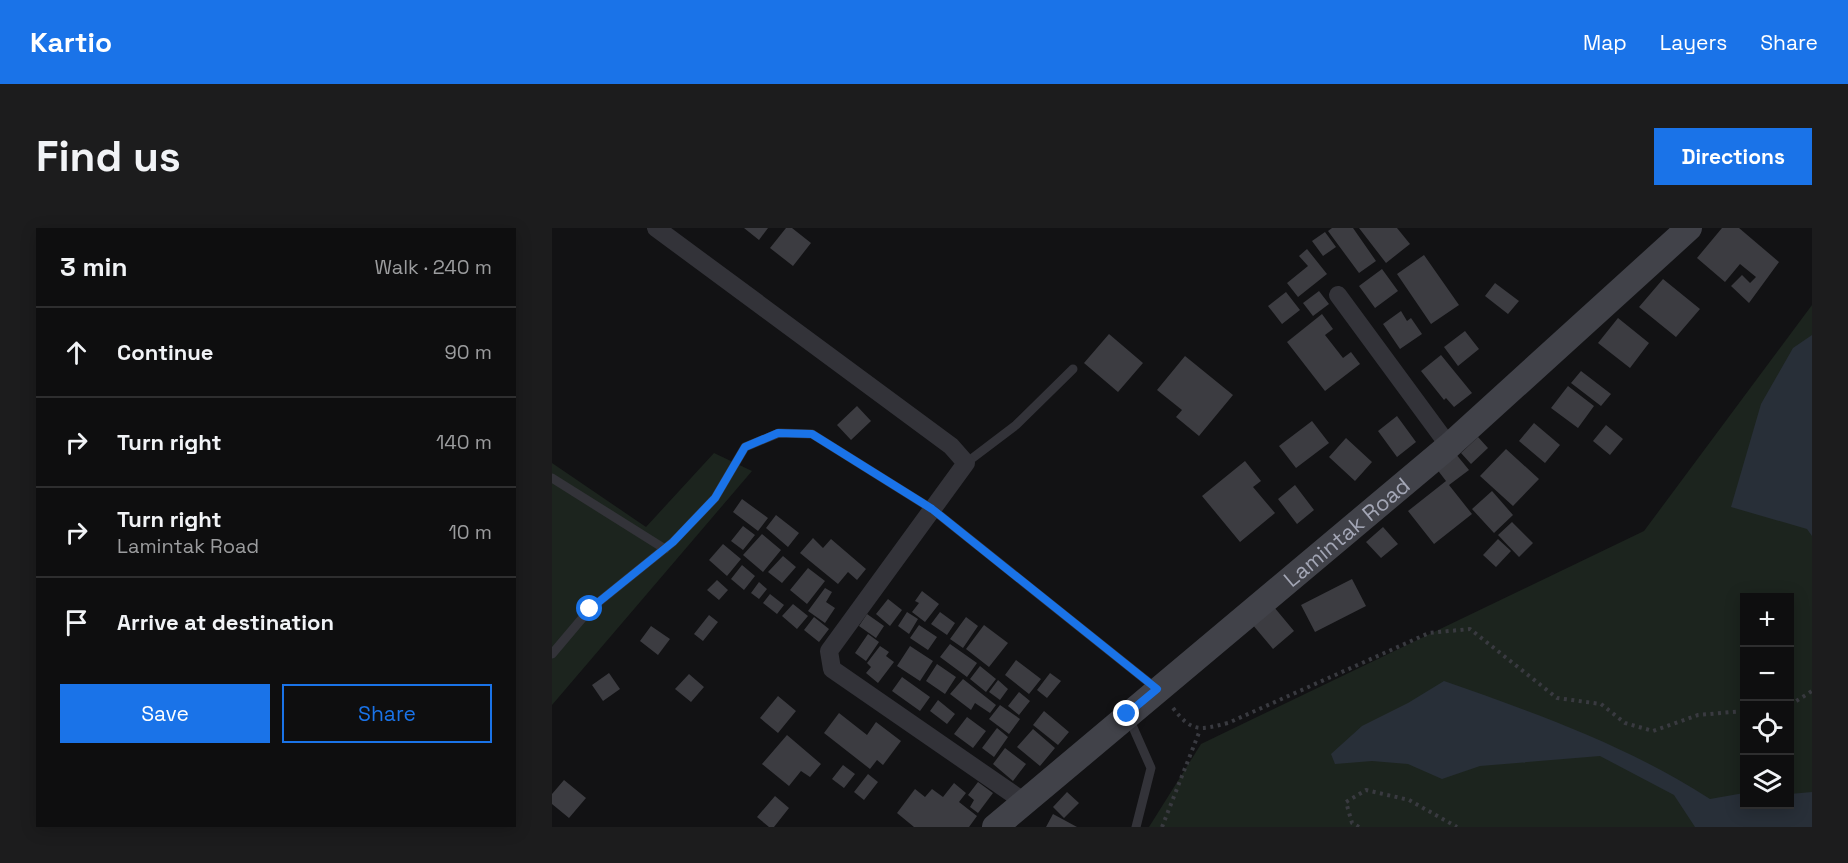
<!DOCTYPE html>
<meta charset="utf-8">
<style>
body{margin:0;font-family:"Space Grotesk",sans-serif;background:#1c1c1d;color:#f1f3f6}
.controls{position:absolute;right:18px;bottom:18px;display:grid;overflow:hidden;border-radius:0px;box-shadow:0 3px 15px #0003}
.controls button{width:54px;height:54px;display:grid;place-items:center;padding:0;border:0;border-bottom:2px solid #2e2e2f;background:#0e0e0f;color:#f1f3f6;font:30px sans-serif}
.stop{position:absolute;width:18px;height:18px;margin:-14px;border:4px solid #1a73e8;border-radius:50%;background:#fff}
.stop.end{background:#1a73e8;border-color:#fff;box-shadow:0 2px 6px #0008}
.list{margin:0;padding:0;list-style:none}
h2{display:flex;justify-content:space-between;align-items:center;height:78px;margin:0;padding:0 24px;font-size:26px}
h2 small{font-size:20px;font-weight:400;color:#9b9c9e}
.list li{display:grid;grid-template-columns:39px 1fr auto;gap:18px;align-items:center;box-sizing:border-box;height:90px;padding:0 24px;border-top:2px solid #2e2e2f}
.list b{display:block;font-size:22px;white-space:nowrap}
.list p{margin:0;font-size:20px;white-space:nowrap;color:#9b9c9e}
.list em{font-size:20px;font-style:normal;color:#9b9c9e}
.actions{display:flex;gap:12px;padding:18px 24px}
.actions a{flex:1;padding:14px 0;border:2px solid #1a73e8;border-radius:0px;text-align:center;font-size:21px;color:#1a73e8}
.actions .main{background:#1a73e8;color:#fff}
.icon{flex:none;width:33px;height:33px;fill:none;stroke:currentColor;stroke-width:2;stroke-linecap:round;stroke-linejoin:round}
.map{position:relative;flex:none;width:1260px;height:599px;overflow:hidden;border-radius:0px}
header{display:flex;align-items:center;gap:36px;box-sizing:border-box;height:84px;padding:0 30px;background:#1a73e8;color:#fff}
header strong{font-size:28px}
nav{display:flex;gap:33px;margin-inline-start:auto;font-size:21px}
.intro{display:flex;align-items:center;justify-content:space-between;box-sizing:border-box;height:144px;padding:0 36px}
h1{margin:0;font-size:42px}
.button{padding:15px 27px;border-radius:0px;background:#1a73e8;color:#fff;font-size:21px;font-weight:700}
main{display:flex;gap:36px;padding:0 36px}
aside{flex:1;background:#0e0e0f;border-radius:0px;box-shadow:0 3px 15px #0003}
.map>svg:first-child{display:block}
</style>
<header>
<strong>Kartio</strong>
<nav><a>Map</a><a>Layers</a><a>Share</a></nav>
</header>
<div class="intro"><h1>Find us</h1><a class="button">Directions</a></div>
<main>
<aside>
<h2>3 min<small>Walk · 240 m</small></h2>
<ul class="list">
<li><svg class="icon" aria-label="ahead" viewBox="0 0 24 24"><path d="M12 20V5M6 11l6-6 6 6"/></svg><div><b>Continue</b></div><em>90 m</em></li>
<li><svg class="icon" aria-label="right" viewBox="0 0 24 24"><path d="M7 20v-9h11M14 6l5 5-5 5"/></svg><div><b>Turn right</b></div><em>140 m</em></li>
<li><svg class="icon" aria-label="right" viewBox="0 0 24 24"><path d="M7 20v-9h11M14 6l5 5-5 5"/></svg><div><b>Turn right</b><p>Lamintak Road</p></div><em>10 m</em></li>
<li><svg class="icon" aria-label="arrive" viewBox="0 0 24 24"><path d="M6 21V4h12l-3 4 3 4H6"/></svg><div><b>Arrive at destination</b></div></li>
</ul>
<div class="actions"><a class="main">Save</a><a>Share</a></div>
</aside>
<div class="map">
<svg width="1260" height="599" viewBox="0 0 1260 599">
<rect width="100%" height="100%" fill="#121214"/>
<!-- green -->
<path fill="#1c241e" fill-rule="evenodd" d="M1260,77V599H597L649,516L1092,303ZM1192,370H1238V576H1192Z
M162,225L200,243L0,477V235L94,299Z"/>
<!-- water -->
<path fill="#282f38" d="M1260,107V308L1255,301L1179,279L1209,176L1241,120Z
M892,453C986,486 1074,517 1158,571L1192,565V576H1238V566L1260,564V599H1143L1122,567L1048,528L928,538L890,551L856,536L820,533L783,536L779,526L810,498L856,475Z"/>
<!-- building -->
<path fill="#3c3c41" d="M192,0H216L207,12Z
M234,0H240L259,15L241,38L218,20Z
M780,0H801L824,33L807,45L776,3Z
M807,0H845L858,16L834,35Z
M1170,0H1187L1227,34L1197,75L1179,58L1190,47L1198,55L1204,49L1188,36L1173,54L1145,30Z
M773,4L784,19L771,28L760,13Z
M755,21L775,46L746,69L735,55L756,38L747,28Z
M872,27L907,77L879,96L845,46Z
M830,41L846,63L823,80L807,58Z
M1111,51L1148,81L1124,109L1087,79Z
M943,55L967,73L956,86L933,68Z
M767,63L777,76L761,88L751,75Z
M734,64L748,82L730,96L716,78Z
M849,83L855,93L859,90L870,106L848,121L831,96Z
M770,86L781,101L773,107L791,130L799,124L808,136L773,163L735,114Z
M1066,90L1097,115L1078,140L1046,115Z
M913,103L927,121L906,138L892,119Z
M557,106L591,135L566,164L532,135Z
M889,127L920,165L902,179L894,170L892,172L869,143Z
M633,128L681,167L647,208L624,189L630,182L605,162Z
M1029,143L1059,166L1049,178L1019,155Z
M1016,158L1042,178L1026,200L999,180Z
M305,178L319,193L299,212L285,197Z
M845,188L864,214L845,229L826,203Z
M760,193L777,215L744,240L727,218Z
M982,195L1008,217L993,235L967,213Z
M1054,197L1071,211L1058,227L1041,213Z
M926,209L936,220L919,236L909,225Z
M794,210L820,234L803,253L777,229Z
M954,221L987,251L961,278L928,248Z
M903,225L917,242L897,257L920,286L882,316L856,283L894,253L884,240Z
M693,233L709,253L701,259L723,285L688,314L650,268Z
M743,257L762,282L745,296L726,271Z
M940,263L961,287L942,305L920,281Z
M190,271L216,290L206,303L181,284Z
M224,287L247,305L236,319L214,300Z
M960,294L981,315L967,329L946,307Z
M191,298L203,307L191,322L179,313Z
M831,299L846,316L829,330L814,314Z
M210,306L229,322L211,344L191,327Z
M261,310L271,320L279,311L314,341L305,352L296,344L286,356L248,325Z
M946,311L959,323L944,339L931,327Z
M171,316L189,331L175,348L157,332Z
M231,328L244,339L230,355L216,344Z
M190,337L203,348L192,362L179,351Z
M256,340L273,353L255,376L238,362Z
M800,351L814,378L763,404L749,377Z
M165,352L176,362L167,372L155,362Z
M207,354L215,361L207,371L199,365Z
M273,360L280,364L274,374L283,380L273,395L256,383Z
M370,363L387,376L373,394L360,384L367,375L363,373Z
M218,366L232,377L225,386L211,375Z
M336,371L350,382L338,398L324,386Z
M241,376L256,388L245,401L230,388Z
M722,379L742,403L721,421L700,396Z
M355,384L366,391L357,406L346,398Z
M388,384L403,395L395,407L379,396Z
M315,386L332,398L324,410L307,398Z
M157,387L166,394L151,413L142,406Z
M262,389L277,401L267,414L252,402Z
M414,389L426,398L411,420L398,411Z
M367,397L385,409L376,422L358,410Z
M432,397L456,415L437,439L414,421Z
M99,398L118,411L106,427L88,413Z
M316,406L327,414L314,433L303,425Z
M398,416L425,435L415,449L388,429Z
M328,418L337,424L334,428L342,434L326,455L314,445L319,439L315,435Z
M358,418L381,433L368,453L345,438Z
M464,432L489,451L477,466L453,447Z
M385,436L404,449L393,466L374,453Z
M428,438L444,451L434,464L418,451Z
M57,445L68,461L51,473L40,457Z
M498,445L509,453L495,470L485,462Z
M137,446L152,459L139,474L123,461Z
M350,449L378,469L368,483L340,463Z
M411,451L444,477L438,485L423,475L419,482L398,466Z
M446,452L456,461L448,472L437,464Z
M467,464L478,473L467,487L456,478Z
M226,468L244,483L226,505L208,490Z
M386,472L403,486L395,496L378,483Z
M448,477L468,491L457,506L437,491Z
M492,483L517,504L506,517L481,497Z
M287,485L315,507L324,494L349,513L331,537L325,532L318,541L272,505Z
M415,489L434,503L421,520L402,506Z
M445,500L456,509L442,529L430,520Z
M481,501L503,520L488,538L465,519Z
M235,507L269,536L258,549L249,543L237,558L210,536Z
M453,520L474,536L461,553L441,536Z
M291,537L303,546L292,560L280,551Z
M316,546L326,554L312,572L302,564Z
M12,552L34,570L17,590L0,576V566Z
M426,554L441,565L426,585L418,579L422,572L416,567Z
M402,555L414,565L407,574L425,588L417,599H362L345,585L363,561L373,569L380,561L391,569Z
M515,564L527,575L512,590L501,579Z
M223,568L237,580L222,599H217L205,589Z
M501,586L525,599H494Z"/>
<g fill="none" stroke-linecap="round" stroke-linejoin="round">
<!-- path -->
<path stroke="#393a40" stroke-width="4" stroke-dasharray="3 4.5" stroke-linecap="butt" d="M1238,477L1260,463
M621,480C640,505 648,502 676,495L877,405L918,401L1005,470L1049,476L1073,495L1101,503L1146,487L1192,483
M610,599L648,502
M807,599L800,595L794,574L814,562L857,572L905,599"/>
<!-- lane -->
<path stroke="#333339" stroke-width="9" d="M414,235L464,197L521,141
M0,250L113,321
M0,426L38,381L121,314L163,270L193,219L227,205L260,206L380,281L605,461
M576,488L599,540L584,599"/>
<!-- street -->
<path stroke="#333339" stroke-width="18" d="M104,0L399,218L414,235L277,423L280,441L471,573
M786,67L897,218"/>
<!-- secondary -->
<path stroke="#414249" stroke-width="26" id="s1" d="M443,599L897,218L1137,0"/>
</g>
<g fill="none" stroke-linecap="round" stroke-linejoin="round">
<!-- route -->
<path stroke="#1a73e8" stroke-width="8" d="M38,381L121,314L163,270L193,219L226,205L260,206L380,281L605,461L575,486"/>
</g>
<g text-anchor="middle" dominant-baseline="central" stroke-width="5" stroke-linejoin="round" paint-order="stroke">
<!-- street labels -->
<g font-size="22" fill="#a3a6b5" stroke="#0d0d0f">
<text stroke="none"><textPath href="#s1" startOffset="459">Lamintak Road</textPath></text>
</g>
</g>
</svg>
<div class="controls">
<button>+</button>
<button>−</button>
<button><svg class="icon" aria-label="locate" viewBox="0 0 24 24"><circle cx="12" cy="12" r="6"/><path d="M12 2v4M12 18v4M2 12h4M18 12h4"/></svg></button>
<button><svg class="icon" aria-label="layers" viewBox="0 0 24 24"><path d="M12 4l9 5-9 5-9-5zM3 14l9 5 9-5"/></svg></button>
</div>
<div class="stop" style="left:38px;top:381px"></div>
<div class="stop end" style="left:575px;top:486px"></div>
</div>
</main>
